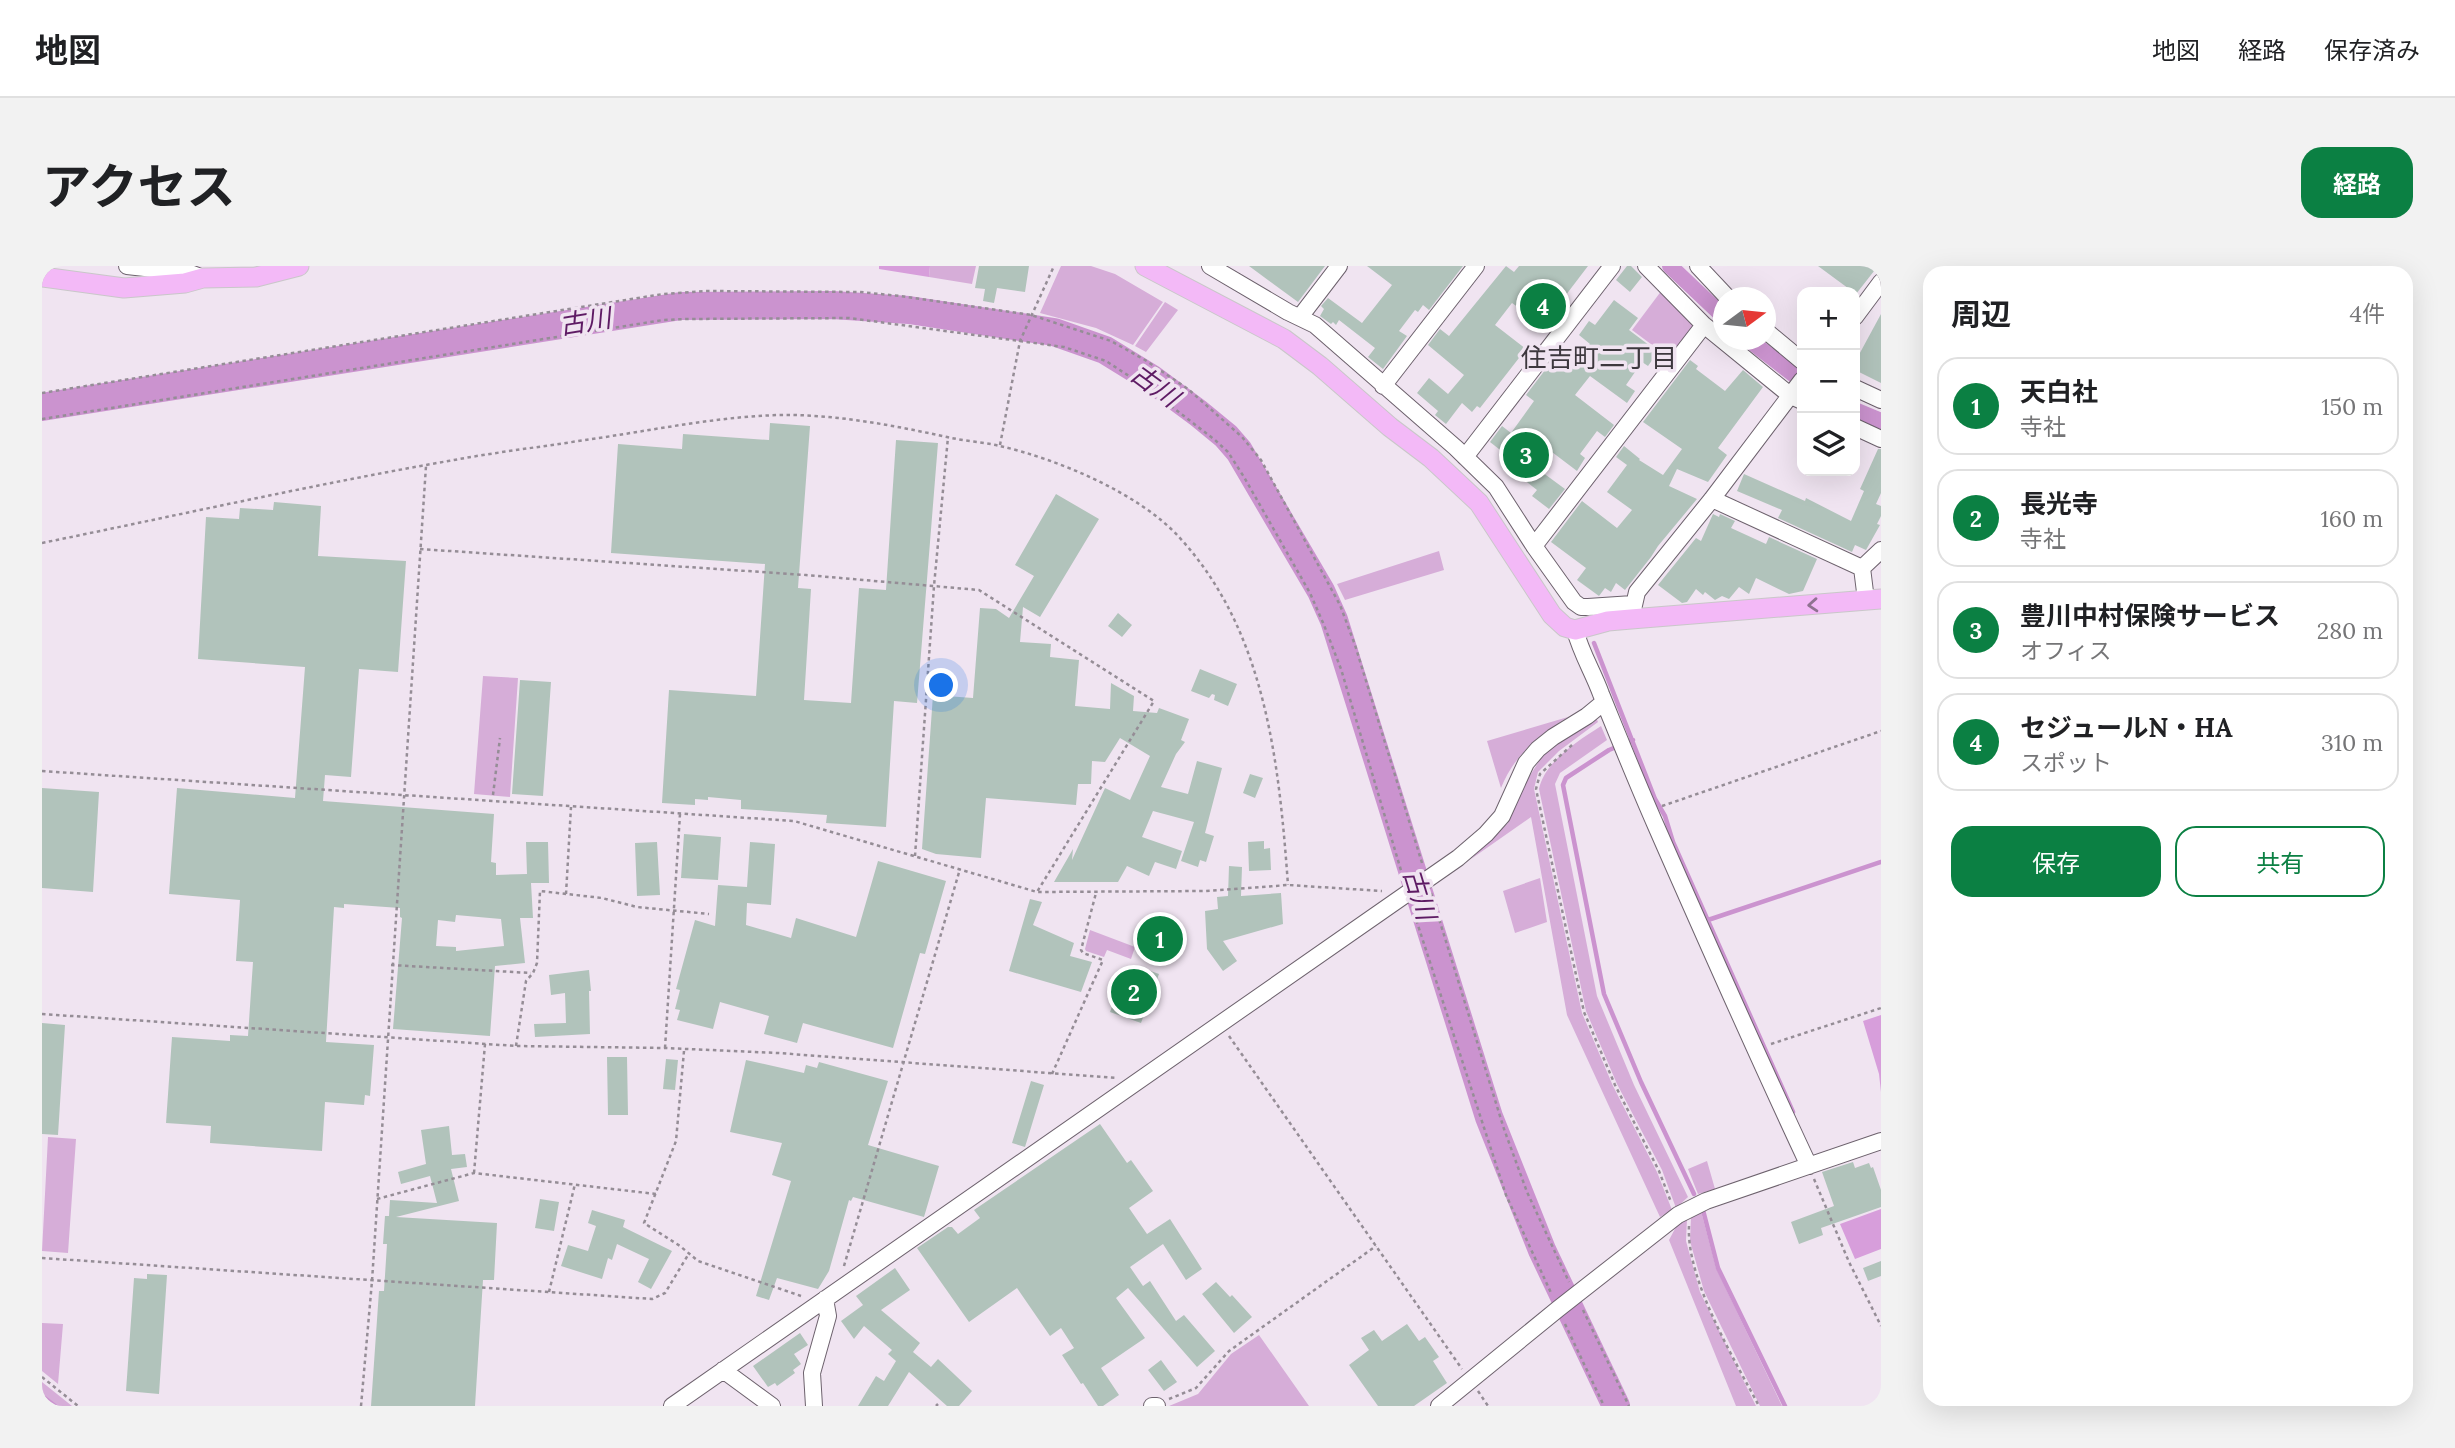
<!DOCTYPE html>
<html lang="ja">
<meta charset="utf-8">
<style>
body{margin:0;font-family:Lora,"Noto Sans JP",serif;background:#f2f2f2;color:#202124}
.controls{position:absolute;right:21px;top:21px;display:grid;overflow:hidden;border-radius:14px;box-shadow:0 7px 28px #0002}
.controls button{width:63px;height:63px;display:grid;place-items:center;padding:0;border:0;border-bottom:2px solid #e0e0e0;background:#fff;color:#202124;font:35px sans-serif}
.compass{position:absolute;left:1671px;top:21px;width:63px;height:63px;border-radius:50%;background:#fff;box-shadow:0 7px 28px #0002;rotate:75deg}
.you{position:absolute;left:900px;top:420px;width:24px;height:24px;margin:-18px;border:5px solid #fff;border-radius:50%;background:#1a73e8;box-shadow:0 0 0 10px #1a73e833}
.badge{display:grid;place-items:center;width:46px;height:46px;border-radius:50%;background:#0b8043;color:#fff;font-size:23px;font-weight:700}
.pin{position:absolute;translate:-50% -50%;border:4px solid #fff;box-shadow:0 2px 7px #0006}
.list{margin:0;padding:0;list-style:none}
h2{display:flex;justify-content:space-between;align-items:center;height:91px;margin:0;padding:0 28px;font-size:30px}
h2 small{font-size:23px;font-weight:400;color:#757577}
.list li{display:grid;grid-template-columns:46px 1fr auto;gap:21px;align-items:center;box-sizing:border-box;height:98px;margin:0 14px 14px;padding:0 14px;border:2px solid #e0e0e0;border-radius:21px}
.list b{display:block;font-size:26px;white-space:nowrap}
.list p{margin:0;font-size:23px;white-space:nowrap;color:#757577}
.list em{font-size:23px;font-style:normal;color:#757577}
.actions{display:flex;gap:14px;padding:21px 28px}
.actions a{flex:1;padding:16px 0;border:2px solid #0b8043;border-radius:21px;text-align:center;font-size:24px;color:#0b8043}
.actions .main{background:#0b8043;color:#fff}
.icon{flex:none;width:38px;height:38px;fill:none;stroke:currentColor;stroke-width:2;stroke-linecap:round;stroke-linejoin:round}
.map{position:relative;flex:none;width:1839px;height:1140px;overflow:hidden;border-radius:21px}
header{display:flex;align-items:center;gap:42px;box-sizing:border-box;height:98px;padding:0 35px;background:#fff;border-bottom:2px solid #e0e0e0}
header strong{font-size:33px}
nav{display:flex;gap:38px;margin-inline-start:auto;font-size:24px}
.intro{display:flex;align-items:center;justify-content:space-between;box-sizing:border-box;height:168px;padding:0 42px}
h1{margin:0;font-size:49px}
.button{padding:18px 32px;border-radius:21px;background:#0b8043;color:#fff;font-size:24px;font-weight:700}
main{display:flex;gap:42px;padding:0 42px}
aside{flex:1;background:#fff;border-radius:21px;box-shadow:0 7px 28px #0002}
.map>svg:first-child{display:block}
</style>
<header>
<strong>地図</strong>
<nav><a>地図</a><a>経路</a><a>保存済み</a></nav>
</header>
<div class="intro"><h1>アクセス</h1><a class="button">経路</a></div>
<main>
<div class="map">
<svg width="1839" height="1140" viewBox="0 0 1839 1140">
<rect width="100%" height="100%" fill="#f0e4f1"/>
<!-- green -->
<path fill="#d6add8" d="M888,0H934L930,18L887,11Z
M1019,0H1049L1073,8L1121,36L1091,79L1054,62L998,47Z
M1620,24L1652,57V64L1629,93L1590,64Z
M1123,36L1136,44L1104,86L1093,80Z
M1397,285L1402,304L1303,334L1295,318Z
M441,410L476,412L468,531L432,528Z
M1553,449L1556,456L1517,485L1496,506L1492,523L1540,747L1571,820L1615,906L1630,944L1618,951L1525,749L1489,551L1429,593L1466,557L1484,516L1499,492L1514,478Z
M1526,451C1497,469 1472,489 1459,522L1445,475Z
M1559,460L1565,474L1518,507L1513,518L1555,730L1592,819L1646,931L1634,942L1620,904L1575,818L1544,745L1497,523C1503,495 1536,475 1559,460Z
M1498,612L1505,656L1473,667L1461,625Z
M1048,664L1093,681L1089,693L1065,684L1062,691L1044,685L1043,683Z
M6,871L34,873L26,987L0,985Z
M1665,895L1673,923L1656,928L1646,903Z
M1659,945L1674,1002L1740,1140H1718L1662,1025L1648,975L1649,951Z
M1645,953L1644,975L1658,1026L1714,1140H1694L1627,974L1634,961Z
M0,1057L21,1058L16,1118L0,1105Z
M1217,1069L1267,1140H1127L1156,1128L1189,1088Z
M0,1116L30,1140H15L0,1128Z"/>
<!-- forest -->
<path fill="#d79edb" d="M837,0H888L887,11L837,3Z
M1839,749V826L1837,808L1821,755Z
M1839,943V983L1813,993L1798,958Z"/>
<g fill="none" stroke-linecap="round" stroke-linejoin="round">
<!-- stream -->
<path stroke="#cb93cf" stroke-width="4.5" d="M1552,377L1613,533L1623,550L1631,576L1751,846
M1591,474L1567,484L1524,512L1521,519L1562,728L1599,816L1652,928
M1666,654L1839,596
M1661,944L1676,1002L1743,1140
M0,1130L13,1140"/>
<!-- canal -->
<path stroke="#cb93cf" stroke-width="16" d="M1628,0L1682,51
M1707,74L1760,115
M1813,144L1839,155"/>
<!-- river -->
<path stroke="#cb93cf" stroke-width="28" d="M0,141L639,40L790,39L867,44L1012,66L1063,84L1110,113L1156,147L1184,170L1197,185L1279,325L1292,354L1447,851L1500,984L1574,1140"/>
</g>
<!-- building -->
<path fill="#b1c3bb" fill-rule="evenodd" d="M937,0H987L983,26L955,22L952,37L941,35L943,23L933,22Z
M1207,0H1283L1256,36Z
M1325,0H1421L1387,44L1381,39L1376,46L1373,44L1357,65L1365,70L1341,103L1326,91L1333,82L1297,54L1294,59L1291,56L1289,58L1278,50L1282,43L1279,40L1286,32L1320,57L1350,19Z
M1464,0L1472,6L1477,0H1546L1501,59L1470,37L1453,59L1484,83L1438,142L1435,140L1430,146L1420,137L1404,158L1393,149L1396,145L1375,127L1387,112L1406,128L1422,109L1386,79L1398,63L1407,70Z
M1585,0H1589L1600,11L1588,26L1574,14Z
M1776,0H1836L1814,28Z
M1572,34L1596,52L1587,64L1616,86L1606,100L1600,96L1584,119L1593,125L1585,137L1548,110L1533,129L1572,159L1563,171L1555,165L1538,188L1543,192L1535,205L1502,180L1489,198L1523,223L1507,243L1490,230L1495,224L1481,213L1484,209L1460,190L1462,187L1448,176L1460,160L1469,167L1492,135L1484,129L1513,91L1528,102L1548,78L1537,69L1547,55L1553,59Z
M1839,48V117L1813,104V96Z
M1648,94L1656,100L1654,103L1683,125L1701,104L1721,121L1676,182L1685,189L1666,216L1635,203L1627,220L1655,233L1616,280L1609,291L1583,324L1574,317L1569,326L1563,322L1557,330L1535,314L1544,302L1509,276L1540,235L1575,262L1590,244L1565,226L1585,199L1574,191L1582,180L1598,193L1597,194L1621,209L1640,183L1601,156Z
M728,157L768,160L756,322L769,323L762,434L809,437L817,322L844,324L854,174L896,177L875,437L852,435L844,561L784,557L785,549L699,543V534L666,531V534L653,533V539L620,537L627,424L714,430L723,298L569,287L576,178L640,183L641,168L727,174Z
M1836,183H1839V227L1834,238L1839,240V250L1835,258L1838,259L1824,284L1813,279L1810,286L1736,252L1740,244L1695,225L1702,208L1763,235L1764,232L1809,255L1822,225L1818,223Z
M1014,228L1057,253L998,351L981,341L978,376L1009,378L1008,391L1037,394L1033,440L1068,443L1069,417L1092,430L1091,445L1115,447L1117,442L1147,453L1139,474L1143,476L1134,488L1119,521L1146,528L1155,495L1180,502L1163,567L1172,570L1164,596L1158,594L1156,601L1139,595L1152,556L1111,545L1100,571L1140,585L1134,603L1113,596L1107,610L1085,600L1076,616H1012L1031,583L1030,594L1063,522L1088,534L1108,490L1078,472L1063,496L1050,495L1049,518H1036L1034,539L944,532L939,592L894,588L880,583L891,429L931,432L938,342L954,343L967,352L992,310L973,299Z
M232,236L279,240L276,290L364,295L356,406L317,403L309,511L283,509L281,535L452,548L449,596L454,597V609L485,608L484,576H506L507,617H489L491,652H478L483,697L453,700L448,770L351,763L360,652L358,651V642L302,638V642L292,641L284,776L332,779L328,830L323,829L322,839L283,836L280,885L168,877L169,860L124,857L130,771L188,775V769L206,770L211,696L194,695L198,634L127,628L135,522L253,532L263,401L156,393L164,251L197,253L198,242L231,244ZM414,649L459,653L462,680L414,685V681L394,680L396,654L413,656Z
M1671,248L1677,251L1678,248L1693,255L1689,262L1724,278L1727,271L1775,293L1761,325L1747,328L1714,312L1707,328L1697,321L1687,333L1680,330L1673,334L1663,326L1661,329L1654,323L1645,336L1640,337L1616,319L1654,272L1659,275Z
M1076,347L1090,359L1080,371L1066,360Z
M1158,403L1195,418L1186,440L1172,434L1173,429L1170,428L1167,432L1149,425Z
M478,414L509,416L501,530L470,528Z
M1208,508L1221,512L1213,532L1201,527Z
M0,522L57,526L51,626L0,622Z
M642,568L679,571L676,614L639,612Z
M1222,575V583L1228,582L1229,604L1207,605L1206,576Z
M615,576L618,629L595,630L593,577Z
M708,576L733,578L729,639L705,637L704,659L749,672L754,652L814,671L836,595L904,615L883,688L878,687L851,782L761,757L755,777L722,768L727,750L678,736L671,763L635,754L638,744L633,743L638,724L634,723L653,654L673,660L676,619L705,621Z
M1187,600L1200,601L1199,630L1239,627L1241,658L1181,675L1195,695L1181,705L1165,683L1163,645L1176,643L1175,631L1186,630Z
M988,633L1000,636L991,659L1032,677L1028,690L1050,696L1039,726L967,705Z
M1108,657L1122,662L1116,676L1103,671Z
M1092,699L1117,708L1099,757L1068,746L1078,719L1084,721Z
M547,704L549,725H547L548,768L493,771L492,758L524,757L523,727L509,729L507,709Z
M0,757L23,759L16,869L0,868Z
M565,791H585L586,849H566Z
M624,793L636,794L633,824L621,823Z
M704,794L762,807L764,799L775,802L777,796L846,815L826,879L897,900L882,951L811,931L809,935L807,934L787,1005L776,1023L735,1012L727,1034L714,1030L749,915L730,909L740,877L688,866Z
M989,815L1002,819L983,881L970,877Z
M1058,858L1085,897L1089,894L1111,925L1087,942L1105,968L1128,953L1160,1003L1144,1014L1121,978L1088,1001L1101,1020L1108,1015L1134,1055L1142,1049L1173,1085L1155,1101L1086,1022L1074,1032L1103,1072L1059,1102L1077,1129L1061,1140H1056L1041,1117L1039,1118L1020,1089L1032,1082L1019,1062L1008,1070L975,1022L927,1056L875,982L906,961H910L916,968L938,952L932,944Z
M407,860L410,889L423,888L425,901L409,903L417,935L354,951L455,957L452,1014H441L433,1140H329L337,1025H342L345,978H341L343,950H347L348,934L395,937L388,910L359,918L356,906L384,898L379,864Z
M1811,896L1813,902L1827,897L1829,902L1831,901L1839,924V941L1779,962L1781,969L1757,978L1749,956L1792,940L1780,906Z
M498,933L517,936L512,965L493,962Z
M550,944L583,954L581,961L630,985L609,1023L596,1016L607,993L575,978L570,994L566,992L560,1013L519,1000L526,979L546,985L554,960L546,957Z
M1839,995V1010L1826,1015L1821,1002Z
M853,1002L868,1024L839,1044L878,1077L871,1086L889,1101L896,1093L930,1125L917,1140H905L867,1106L846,1140H816L834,1110L842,1115L854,1095L846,1088L850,1084L822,1060L812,1073L799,1055L821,1039L814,1030Z
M105,1008L125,1009L117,1128L84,1125L92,1012L105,1013Z
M1174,1016L1188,1031L1190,1029L1210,1051L1192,1067L1160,1028Z
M1365,1058L1377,1075L1383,1071L1397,1091L1391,1095L1405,1117L1372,1140H1336L1307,1099L1327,1084L1319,1072L1332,1064L1340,1075Z
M758,1067L766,1079L752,1088L759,1098L751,1104L753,1107L735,1120L733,1117L726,1121L711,1100Z
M1119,1094L1135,1116L1122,1125L1106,1104Z"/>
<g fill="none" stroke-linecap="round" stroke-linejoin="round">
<defs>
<path id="minor" d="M85,0L148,7L161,12
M1168,0L1246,46L1273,59L1414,182L1454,221L1492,280L1532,336L1539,341H1546L1591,338
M1604,0L1662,59L1749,130L1760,135
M1656,0L1686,32
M1258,51L1297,0
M1813,51L1839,16
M1724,65L1760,95
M1341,120L1434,0
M1813,122L1839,134
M1813,161L1839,173
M1423,191L1570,0
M1670,233L1820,302
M1492,280L1662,59
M1824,334L1820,302L1839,284
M1590,348L1595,326L1670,233L1760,114
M1533,364C1539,387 1551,406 1559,428C1577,472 1595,517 1614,560C1664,674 1714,787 1767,900
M681,1104L730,1140
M630,1140L1416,592L1444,568L1460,550L1484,497L1496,483L1511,471L1545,450L1562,436
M772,1140L770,1107L786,1050L783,1033
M1110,1140H1115
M1397,1140L1516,1043L1636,949L1664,935L1839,875"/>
<path id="major" d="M1103,0L1242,73L1278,100L1348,161L1389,192L1437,237L1510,349L1523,361L1533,364L1566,355L1589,353L1839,333
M0,11L82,22L143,17L161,12L214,11L257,0"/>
</defs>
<!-- minor casing -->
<use href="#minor" stroke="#6d626d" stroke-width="18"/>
<!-- major casing -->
<use href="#major" stroke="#c9c7c9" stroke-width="21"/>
<!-- path -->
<path stroke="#958d96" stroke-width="2.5" stroke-dasharray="3.5 3.5" stroke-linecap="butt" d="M0,127L621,28L663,25L818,26L858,30L989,49L1069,75L1103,94L1146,123L1200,171L1219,194L1298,339L1313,379L1380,597
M0,153L621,54L645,53L807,52L1022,81L1064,95L1107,123L1173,174L1186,186L1202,211L1268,327L1282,359L1299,403L1361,611
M958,179L978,75L1012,0
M0,277C137,249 274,218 412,194C455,186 499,181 543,174C608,165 686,148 751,149C803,150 854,160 905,171C922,175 941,176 958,180C1015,193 1097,227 1137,271C1224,365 1237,497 1246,619
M378,283L764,309L937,324L1112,435L995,626
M1530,479L1498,508L1494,523L1542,746L1573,819L1617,905L1629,936
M0,505L752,555L995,626L1164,625L1246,619L1340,625
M451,529L458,472
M1620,540L1839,465
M873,590L892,320L906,171
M1389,627L1462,863L1485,926L1527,1016
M524,628L529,541
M1370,641L1464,929L1510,1029
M349,699L489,707
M0,748L474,780L623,782L736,787L1075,812
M1187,770L1420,1103
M1729,778L1839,742
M474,780L484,715L491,707L495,697L498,625L560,632L595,641L667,648
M623,782L638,548
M642,785L634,875L602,957L638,980L656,995L759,1030
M1010,808L1061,694L1041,687L1039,684L1054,627
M432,907L443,778
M1772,913L1807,996L1839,1060
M335,933L432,907L614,928
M1647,960C1644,1013 1692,1093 1717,1140
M0,992L610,1033L623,1027L646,989
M802,1000L918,603
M507,1026L533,918
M1541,1044L1587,1140
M1523,1058L1562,1140
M0,1111L36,1140
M1436,1125L1446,1140
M1127,1133L1154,1122L1187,1085L1334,980
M319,1140L330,1015L384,200
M894,1140L896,1138"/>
<!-- minor -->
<use href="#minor" stroke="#fff" stroke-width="16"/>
<!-- major -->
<use href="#major" stroke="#f3b9f7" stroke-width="19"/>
</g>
<!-- one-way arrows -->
<defs><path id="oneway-chevron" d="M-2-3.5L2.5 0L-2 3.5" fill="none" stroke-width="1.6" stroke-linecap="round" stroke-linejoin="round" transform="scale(1.75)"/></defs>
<use stroke="#8f7291" href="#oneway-chevron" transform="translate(1771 339) rotate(176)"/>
<g text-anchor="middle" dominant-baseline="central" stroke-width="7" stroke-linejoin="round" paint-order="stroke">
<!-- water labels -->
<g font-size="26" font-style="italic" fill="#5e1b64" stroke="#f0e4f1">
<text transform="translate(543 55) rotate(-9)">古川</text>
<text transform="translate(1113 119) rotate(36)">古川</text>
<text transform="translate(1378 628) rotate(73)">古川</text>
</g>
<!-- neighbourhood labels -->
<g font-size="26" fill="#3d383e" stroke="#f0e4f1">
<text x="1557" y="91">住吉町二丁目</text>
</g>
</g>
</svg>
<div class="controls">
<button>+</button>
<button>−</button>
<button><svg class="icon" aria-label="layers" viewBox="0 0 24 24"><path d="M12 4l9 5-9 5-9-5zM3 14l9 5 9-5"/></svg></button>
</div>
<svg class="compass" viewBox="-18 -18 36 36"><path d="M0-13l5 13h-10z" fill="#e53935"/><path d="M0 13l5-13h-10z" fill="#757577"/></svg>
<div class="you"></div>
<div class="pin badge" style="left:1118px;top:673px">1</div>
<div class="pin badge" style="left:1092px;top:726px">2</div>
<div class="pin badge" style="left:1484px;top:189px">3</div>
<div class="pin badge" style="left:1501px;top:40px">4</div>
</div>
<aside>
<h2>周辺<small>4件</small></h2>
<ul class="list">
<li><span class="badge">1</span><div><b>天白社</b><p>寺社</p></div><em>150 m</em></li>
<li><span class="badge">2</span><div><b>長光寺</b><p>寺社</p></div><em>160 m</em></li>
<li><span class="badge">3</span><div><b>豊川中村保険サービス</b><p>オフィス</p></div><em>280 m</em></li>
<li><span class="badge">4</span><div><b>セジュールN・HA</b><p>スポット</p></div><em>310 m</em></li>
</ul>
<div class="actions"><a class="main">保存</a><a>共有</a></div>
</aside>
</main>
